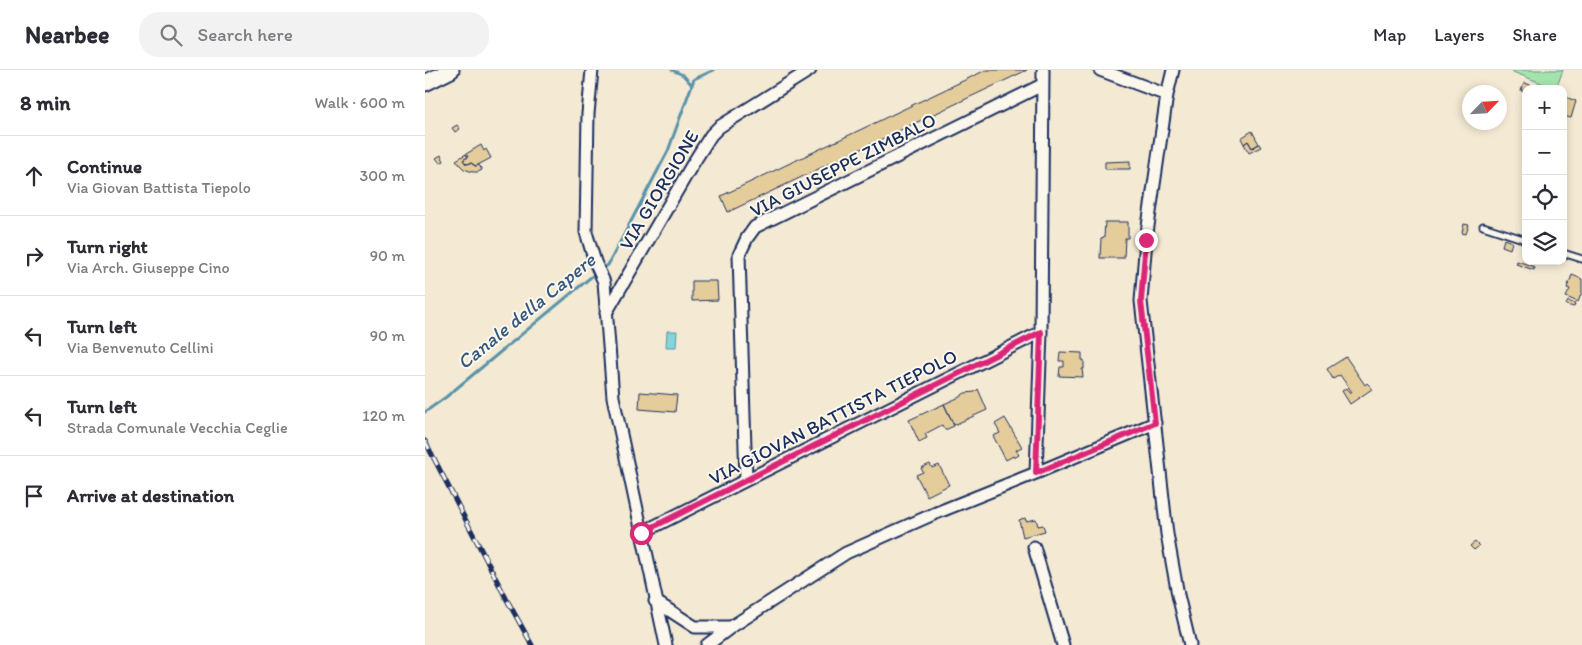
<!DOCTYPE html>
<meta charset="utf-8">
<style>
body{margin:0;font-family:Itim,sans-serif;background:#f2f2f3;color:#2b2b33}
.controls{position:absolute;right:15px;top:15px;display:grid;overflow:hidden;border-radius:10px;box-shadow:0 2px 8px #0003}
.controls button{width:45px;height:45px;display:grid;place-items:center;padding:0;border:0;border-bottom:1px solid #e1e1e2;background:#fff;color:#2b2b33;font:25px sans-serif}
.compass{position:absolute;left:1037px;top:15px;width:45px;height:45px;border-radius:50%;background:#fff;box-shadow:0 2px 8px #0003;rotate:65deg}
.stop{position:absolute;width:15px;height:15px;margin:-11px;border:4px solid #db2777;border-radius:50%;background:#fff}
.stop.end{background:#db2777;border-color:#fff;box-shadow:0 1px 5px #0008}
.list{margin:0;padding:0;list-style:none}
h2{display:flex;justify-content:space-between;align-items:center;height:65px;margin:0;padding:0 20px;font-size:21px}
h2 small{font-size:16px;font-weight:400;color:#7c7c81}
.list li{display:grid;grid-template-columns:32px 1fr auto;gap:15px;align-items:center;box-sizing:border-box;height:80px;padding:0 20px;border-top:1px solid #e1e1e2}
.list b{display:block;font-size:19px;white-space:nowrap}
.list p{margin:0;font-size:16px;white-space:nowrap;color:#7c7c81}
.list em{font-size:16px;font-style:normal;color:#7c7c81}
.icon{flex:none;width:28px;height:28px;fill:none;stroke:currentColor;stroke-width:2;stroke-linecap:round;stroke-linejoin:round}
.map{position:relative;flex:none;width:1157px;height:575px;overflow:hidden}
header{display:flex;align-items:center;gap:30px;box-sizing:border-box;height:70px;padding:0 25px;background:#fff;border-bottom:1px solid #e1e1e2}
header strong{font-size:24px}
nav{display:flex;gap:28px;margin-inline-start:auto;font-size:18px}
.search{width:350px;height:45px;background:#f2f2f3;display:flex;align-items:center;gap:12px;box-sizing:border-box;padding:0 18px;border-radius:20px;color:#7c7c81;font-size:19px}
main{display:flex}
aside{flex:1;background:#fff}
.map>svg:first-child{display:block}
</style>
<header>
<strong>Nearbee</strong>
<div class="search"><svg class="icon" aria-label="search" viewBox="0 0 24 24"><circle cx="10" cy="10" r="6"/><path d="M15 15l6 6"/></svg>Search here</div>
<nav><a>Map</a><a>Layers</a><a>Share</a></nav>
</header>
<main>
<aside>
<h2>8 min<small>Walk · 600 m</small></h2>
<ul class="list">
<li><svg class="icon" aria-label="ahead" viewBox="0 0 24 24"><path d="M12 20V5M6 11l6-6 6 6"/></svg><div><b>Continue</b><p>Via Giovan Battista Tiepolo</p></div><em>300 m</em></li>
<li><svg class="icon" aria-label="right" viewBox="0 0 24 24"><path d="M7 20v-9h11M14 6l5 5-5 5"/></svg><div><b>Turn right</b><p>Via Arch. Giuseppe Cino</p></div><em>90 m</em></li>
<li><svg class="icon" aria-label="left" viewBox="0 0 24 24"><path d="M17 20v-9H6M10 6l-5 5 5 5"/></svg><div><b>Turn left</b><p>Via Benvenuto Cellini</p></div><em>90 m</em></li>
<li><svg class="icon" aria-label="left" viewBox="0 0 24 24"><path d="M17 20v-9H6M10 6l-5 5 5 5"/></svg><div><b>Turn left</b><p>Strada Comunale Vecchia Ceglie</p></div><em>120 m</em></li>
<li><svg class="icon" aria-label="arrive" viewBox="0 0 24 24"><path d="M6 21V4h12l-3 4 3 4H6"/></svg><div><b>Arrive at destination</b></div></li>
</ul>
</aside>
<div class="map">
<svg width="1157" height="575" viewBox="0 0 1157 575">
<rect width="100%" height="100%" fill="#f4ead4"/>
<filter id="ink" filterUnits="userSpaceOnUse"><feTurbulence type="fractalNoise" baseFrequency=".02" numOctaves="2"/><feDisplacementMap in="SourceGraphic" scale="10" xChannelSelector="R" yChannelSelector="G"/><feConvolveMatrix kernelMatrix="1 2 1 2 8 2 1 2 1" color-interpolation-filters="sRGB"/></filter>
<g filter="url(#ink)">
<!-- green -->
<path fill="#a4e4ac" stroke="#608a85" d="M1088,0H1138L1131,19L1088,2Z"/>
<!-- water -->
<path fill="#84d5dc" stroke="#5a93aa" d="M242,261H252L251,277H241Z"/>
<g fill="none" stroke-linecap="round" stroke-linejoin="round">
<!-- stream -->
<path stroke="#5a93aa" stroke-width="3" d="M247,0L258,5L267,15
M0,342L21,327L166,207L183,195L243,81L269,9L289,0"/>
</g>
<!-- building -->
<path fill="#e5cc9b" stroke="#1b2f5e" d="M561,0H602L303,142L296,126Z
M1099,13L1106,15L1105,19H1101V22L1096,21Z
M1138,26L1151,31L1146,48L1138,46Z
M32,55L35,59L30,62L27,58Z
M827,61L834,74L827,78L823,71L819,74L816,68Z
M823,71L827,78L834,74L836,77L824,83L819,74Z
M56,75L59,81L61,79L66,88L51,96L46,93L41,94L38,90L43,87L41,84Z
M41,84L43,87L38,90L42,94L46,93L50,96L54,95L57,100L53,102H48L39,99L35,95L31,90Z
M16,85L19,91L15,93L11,88Z
M705,91V99H680V92Z
M680,152H703V168H700L699,188H675L676,168L679,167Z
M1039,154L1044,155L1041,164L1037,163Z
M1079,169L1087,172L1085,179L1077,176Z
M1092,191L1110,197L1109,200L1091,194Z
M1147,205L1157,209V222L1153,232L1141,227L1145,219L1142,218Z
M267,211H292L293,230L267,231Z
M1143,231L1150,234L1149,237L1141,235Z
M635,282L657,283V290H659V299H657L658,307L634,306L635,297H639V291H634Z
M921,287L940,315L942,313L947,318V319L925,334L917,321L921,318L925,323L927,322L915,305L908,309L902,299Z
M553,319L562,340L529,355L519,334L537,326V325L540,323L550,322Z
M215,322L252,325L250,342L214,339Z
M519,334L529,356L520,360L517,355L500,364L502,368L494,372L484,350Z
M580,348L597,377L591,380L594,385L589,388L588,386L581,390L568,366L575,363L570,354Z
M505,394L507,398L514,395L524,415L502,426L491,405L498,402L496,398Z
M600,448L601,451L611,449L613,456L618,455L620,461L598,467L594,450Z
M1050,472L1054,476L1049,480L1045,476Z"/>
<g fill="none" stroke-linecap="round" stroke-linejoin="round">
<defs>
<path id="service" d="M1058,156L1101,170
M1138,183L1157,189"/>
<path id="minor" d="M167,0L163,44L161,162L170,192L179,212L188,327L241,575
M675,0L742,25
M748,0L742,25L721,170L716,231L742,464L753,525L765,575
M181,243L267,95L286,65L294,57L385,0
M611,403L616,262L618,0
M321,410L314,185L322,168L330,157L617,15
M216,463L616,262
M609,477L638,575
M230,531L270,557H306
M282,575L306,557L421,483L511,443L611,403L730,353"/>
<path id="secondary" d="M0,13L26,0"/>
</defs>
<!-- service casing -->
<use href="#service" stroke="#1b2f5e" stroke-width="9"/>
<!-- minor casing -->
<use href="#minor" stroke="#1b2f5e" stroke-width="15"/>
<!-- secondary casing -->
<use href="#secondary" stroke="#1b2f5e" stroke-width="19"/>
<!-- service -->
<use href="#service" stroke="#fbf7ec" stroke-width="5.5"/>
<!-- minor -->
<use href="#minor" stroke="#fbf7ec" stroke-width="11"/>
<!-- secondary -->
<use href="#secondary" stroke="#fbf7ec" stroke-width="15"/>
<defs>
<path id="rail" d="M0,371L82,530L107,575"/>
</defs>
<!-- rail casing -->
<use href="#rail" stroke="#1b2f5e" stroke-width="5"/>
<!-- rail -->
<use href="#rail" stroke="#fbf7ec" stroke-width="3" stroke-dasharray="9" stroke-linecap="butt"/>
</g>
</g>
<g fill="none" stroke-linecap="round" stroke-linejoin="round" filter="url(#ink)">
<!-- route -->
<path stroke="#db2777" stroke-width="6" d="M216,463L616,262L611,403L730,353L716,231L721,170"/>
</g>
<g text-anchor="middle" dominant-baseline="central" stroke-width="4" stroke-linejoin="round" paint-order="stroke">
<!-- street labels -->
<g font-size="19" fill="#1b2f5e" stroke="#fbf7ec">
<text transform="translate(418 95) rotate(-27)">VIA GIUSEPPE ZIMBALO</text>
<text transform="translate(234 120) rotate(-59)">VIA GIORGIONE</text>
<text transform="translate(408 347) rotate(-27)">VIA GIOVAN BATTISTA TIEPOLO</text>
</g>
<!-- water labels -->
<g font-size="20" font-style="italic" fill="#35587e" stroke="#fbf7ec">
<text transform="translate(101 241) rotate(-39)">Canale della Capere</text>
</g>
</g>
</svg>
<div class="controls">
<button>+</button>
<button>−</button>
<button><svg class="icon" aria-label="locate" viewBox="0 0 24 24"><circle cx="12" cy="12" r="6"/><path d="M12 2v4M12 18v4M2 12h4M18 12h4"/></svg></button>
<button><svg class="icon" aria-label="layers" viewBox="0 0 24 24"><path d="M12 4l9 5-9 5-9-5zM3 14l9 5 9-5"/></svg></button>
</div>
<svg class="compass" viewBox="-18 -18 36 36"><path d="M0-13l5 13h-10z" fill="#e53935"/><path d="M0 13l5-13h-10z" fill="#7c7c81"/></svg>
<div class="stop" style="left:216px;top:463px"></div>
<div class="stop end" style="left:721px;top:170px"></div>
</div>
</main>
